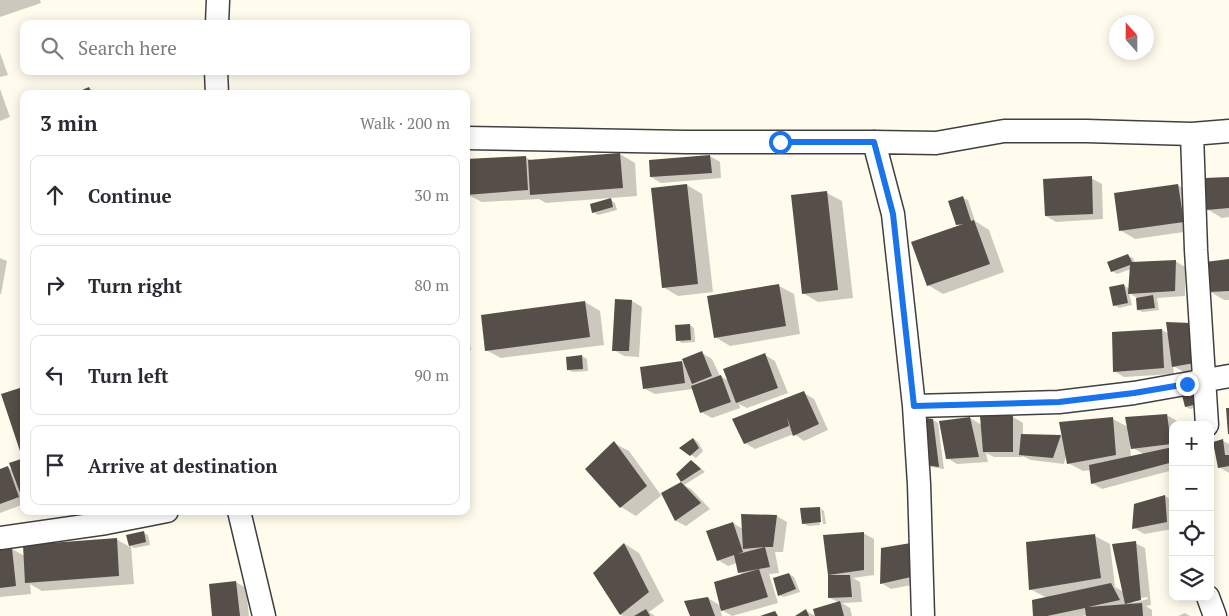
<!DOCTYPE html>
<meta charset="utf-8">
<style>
body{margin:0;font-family:"PT Serif",serif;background:#f2f2f3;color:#2b2b33}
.controls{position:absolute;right:15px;bottom:15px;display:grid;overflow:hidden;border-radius:10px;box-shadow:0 2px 12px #0003}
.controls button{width:45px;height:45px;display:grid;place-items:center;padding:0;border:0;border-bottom:1px solid #e1e1e2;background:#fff;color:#2b2b33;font:25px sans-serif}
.compass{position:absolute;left:1109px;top:15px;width:45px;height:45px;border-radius:50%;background:#fff;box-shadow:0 2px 12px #0003;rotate:339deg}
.stop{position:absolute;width:15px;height:15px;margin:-11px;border:4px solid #1a73e8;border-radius:50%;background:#fff}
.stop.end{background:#1a73e8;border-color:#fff;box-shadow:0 1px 5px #0008}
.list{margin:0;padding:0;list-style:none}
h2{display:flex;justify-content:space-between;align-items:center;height:65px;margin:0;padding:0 20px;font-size:21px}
h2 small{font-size:16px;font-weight:400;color:#7c7c81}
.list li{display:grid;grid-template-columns:32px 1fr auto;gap:15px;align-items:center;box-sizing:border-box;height:80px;margin:0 10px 10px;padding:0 10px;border:1px solid #e1e1e2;border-radius:10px}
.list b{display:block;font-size:19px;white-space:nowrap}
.list em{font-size:16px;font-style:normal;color:#7c7c81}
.icon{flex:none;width:28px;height:28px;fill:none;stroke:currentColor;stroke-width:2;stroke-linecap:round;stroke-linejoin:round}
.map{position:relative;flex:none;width:1229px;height:616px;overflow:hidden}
.search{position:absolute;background:#fff;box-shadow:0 2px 12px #0003;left:20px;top:20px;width:450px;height:55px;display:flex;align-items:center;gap:12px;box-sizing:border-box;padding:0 18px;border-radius:10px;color:#7c7c81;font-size:19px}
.panel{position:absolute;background:#fff;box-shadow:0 2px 12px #0003;left:20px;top:90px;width:450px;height:425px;border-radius:10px}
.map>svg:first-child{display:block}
</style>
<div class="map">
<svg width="1229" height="616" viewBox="0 0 1229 616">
<rect width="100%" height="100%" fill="#fffbed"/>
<!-- shadow -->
<path fill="#0003" fill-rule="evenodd" d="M0,0H40L41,3L0,17Z
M0,53L8,75L0,77Z
M89,88L98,94H76Z
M0,89L10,117L0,121Z
M620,154L635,163L637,196L546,203L539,199L482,202L466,194L525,157L533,161Z
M710,156L720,162L721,178L661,183L651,177Z
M1091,178L1102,184L1103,219L1056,222L1046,216Z
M1229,178V217L1222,218L1207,209Z
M687,185L702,194L713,292L678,296L663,287L652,189Z
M1178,185L1193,194L1198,230L1135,239L1120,230Z
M827,193L842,201L853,298L818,302L803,293Z
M963,198L968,200L975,221L989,230L1004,272L943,294L928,285L960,226L957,224Z
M611,200L615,203L617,210L598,215L593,212Z
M1128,256L1133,258L1135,264L1175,261L1185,267V296L1157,298L1159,310L1143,312L1138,310L1137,298L1129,293L1132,305L1119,308L1114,305L1123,285L1130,289L1131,269L1117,274L1112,271Z
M0,258L7,261L1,294H0Z
M1229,261V300H1224L1209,291Z
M779,286L794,294L800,334L730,346L715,337Z
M632,301L642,307L639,357L624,356L614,350Z
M585,302L600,311L604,345L501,358L486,350Z
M466,317L471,350H466Z
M690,325L694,328L695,342L682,343L678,340Z
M1162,330L1169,334L1203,368L1184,372L1173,366L1174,374L1124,377L1114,371Z
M702,353L712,359L720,376L729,381L765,355L775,361L788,393L747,408L739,404L740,408L712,418L701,412L693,389L655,394L645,389L682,362L686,365Z
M582,356L587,359L588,371L573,372L568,370Z
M23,388L24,389V456H23Z
M1182,392L1203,406L1190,409L1186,407Z
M804,393L814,399L828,430L804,441L794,434L755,449L745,443Z
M1167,415L1177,421L1178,425H1173V470L1102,489L1092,483L1091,470L1083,471L1068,463L1066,455L1064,464L1031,460L1022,456V457H994L986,453L988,462L957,464L947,458L970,418L982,425L1013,417L1023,423V435L1063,436L1113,419L1128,427ZM1130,446L1143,454L1131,457Z
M933,420L938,423L944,469L931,467L926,464Z
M694,439L698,442L703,451L696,458L681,448Z
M1223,441L1229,444V473L1219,467Z
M614,443L629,451L661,495L683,482L677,474L692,462L696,464L705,472L684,485L691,489L710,509L686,526L676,521L663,494L636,516L621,507Z
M21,460L24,462V504L0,513V471L8,468L13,470Z
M1210,467L1213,494H1210Z
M1165,496L1173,501V529L1144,534L1134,528Z
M820,508L824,511L826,524H823L821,509H819L820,525L808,526L803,523Z
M777,516L787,522L783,552H775L779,573L769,574L778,603L732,616L720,609L722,616H691L708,598L721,606L744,575L739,572L737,563L728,566L718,560L733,523L743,529Z
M144,533L148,535L150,545L134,548L131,546L134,584L42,591L30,584L31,594L0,597V550L12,549L25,556L116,539L130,547L128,536Z
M863,533L874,539V575L853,578L860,582L862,602L842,603L850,608L852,616H817L838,602L830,598L829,575Z
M1095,536L1110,544L1115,587L1124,592L1135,543L1145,548L1151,605L1146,606L1152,610V616H1087V615L1082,616H1035L1047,598L1030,589ZM1147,597L1148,599L1133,603V600Z
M625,544L639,553L664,601L649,612L655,616H623L620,614Z
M920,551L921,583L891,589L881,583Z
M789,574L794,577L800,592L784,597L779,595Z
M236,582L246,588L249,616H213Z
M806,611L816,616H798Z
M1185,613L1190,616H1178Z"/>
<!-- building -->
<path fill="#554e49" d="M89,87L92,94H73Z
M620,153L623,188L530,195L528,160Z
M710,155L712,173L650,177L649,160Z
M526,156L528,190L466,195V159Z
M1092,176L1093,214L1045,216L1043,179Z
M1229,177V208L1206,210L1204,178Z
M687,184L698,284L662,288L651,188Z
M1178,184L1184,222L1119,231L1114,193Z
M827,191L838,290L802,294L791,195Z
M963,196L971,221L974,220L990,264L927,286L911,242L963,224L956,225L948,201Z
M611,198L613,207L592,213L590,204Z
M1128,254L1132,262L1176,260L1175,291L1128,294L1130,265L1111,272L1107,262Z
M1229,259V291L1208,292L1205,262Z
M779,284L786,326L714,338L707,296Z
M1124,284L1128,303L1113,306L1109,287Z
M1153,295L1155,308L1137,310L1136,298Z
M615,299L632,300L629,351H612Z
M585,301L590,337L485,351L481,315Z
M1166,322L1191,323L1194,363L1172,367Z
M690,324L691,340L676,341L675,325Z
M1162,329L1164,368L1113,372L1112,332Z
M702,351L712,376L692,384L682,359Z
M765,353L778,388L736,403L723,369Z
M582,355L583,369L567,370L566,357Z
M682,361L685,383L643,389L640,367Z
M721,375L731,402L700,413L691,386Z
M23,387L24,456L22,457L1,394Z
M1194,388L1198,404L1185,407L1181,391Z
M804,391L819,424L793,436L787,417L789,426L744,444L732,419Z
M1226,408H1229V434H1228Z
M1167,414L1171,444L1131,449L1125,417Z
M980,416H1013V452H983Z
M970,417L979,457L946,459L939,421Z
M1113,417L1116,455L1067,464L1059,422Z
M926,418L933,419L939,467L925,465Z
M1021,434L1061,435L1053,458L1019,455Z
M693,438L699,448L690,456L679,448Z
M1223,439L1225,455H1229V466L1218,468L1213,442Z
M614,441L647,486L620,508L585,469Z
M1173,447V462L1091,484L1089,465Z
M21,459L24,466V497L22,498L9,463Z
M691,460L701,469L681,482L676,474Z
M8,466L19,497L0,504V469Z
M681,482L701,503L675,521L661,493Z
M1165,495L1167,522L1132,529L1134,504Z
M820,507L821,522L802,524L800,508Z
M741,514L777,515L773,547H765L770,567L759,569L768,597L721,611L714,582L759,569L738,573L734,555L717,561L706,531L733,522L743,552L738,554L765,547L743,549Z
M144,531L146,542L129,546L126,535Z
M864,532V570L828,575H850L852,597L828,598V575L823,535Z
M1095,534L1101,578L1029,590L1026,542Z
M117,538L119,576L25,583L23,545Z
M1136,541L1141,600L1125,604L1112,544Z
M624,543L649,592L620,615L593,573Z
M911,543V577L880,584L881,548Z
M12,548L16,586L0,588V549Z
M789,573L796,589L778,596L773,578Z
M236,581L240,616H212L209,584Z
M1111,583L1120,600L1088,607L1142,603L1143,616H1086L1085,608L1047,616H1033L1032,600Z
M708,597L715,616H690L684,601Z
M840,601L844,616H815L813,609Z
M646,609L650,616H634Z
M806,609L809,616H795Z
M775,611L778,616H760Z"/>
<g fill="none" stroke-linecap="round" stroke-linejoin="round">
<defs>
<path id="minor" d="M217,24L218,0
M216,71L217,94
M1192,134L1196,250L1207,425
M466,138L686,142H874L936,143L1004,131H1086L1192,134L1229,131
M874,142L893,214L914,406L919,484L923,616
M914,406L1059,402L1134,393L1229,376
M239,511L264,616
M0,538L106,523L167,511
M1208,597L1215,616"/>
</defs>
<!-- minor casing -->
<use href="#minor" stroke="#404040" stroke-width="25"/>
<!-- minor -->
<use href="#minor" stroke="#fff" stroke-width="22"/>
</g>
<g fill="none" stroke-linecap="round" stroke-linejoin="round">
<!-- route -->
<path stroke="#1a73e8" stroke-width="6" d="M780,142H874L893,214L914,406L1059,402L1134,393L1187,384"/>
</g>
</svg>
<div class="controls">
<button>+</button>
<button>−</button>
<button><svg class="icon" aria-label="locate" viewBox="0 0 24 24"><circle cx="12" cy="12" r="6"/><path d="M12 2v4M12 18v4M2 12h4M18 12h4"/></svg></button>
<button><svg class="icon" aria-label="layers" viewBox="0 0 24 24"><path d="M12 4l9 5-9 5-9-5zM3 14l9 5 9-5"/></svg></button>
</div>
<svg class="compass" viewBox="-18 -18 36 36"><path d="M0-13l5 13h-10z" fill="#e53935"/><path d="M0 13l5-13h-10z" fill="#7c7c81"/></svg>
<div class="stop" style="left:780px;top:142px"></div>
<div class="stop end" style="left:1187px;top:384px"></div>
<div class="search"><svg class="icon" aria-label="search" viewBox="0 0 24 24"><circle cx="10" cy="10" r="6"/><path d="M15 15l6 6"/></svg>Search here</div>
<section class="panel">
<h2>3 min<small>Walk · 200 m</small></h2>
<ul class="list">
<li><svg class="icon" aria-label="ahead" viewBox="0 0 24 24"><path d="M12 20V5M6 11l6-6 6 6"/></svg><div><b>Continue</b></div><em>30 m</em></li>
<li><svg class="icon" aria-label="right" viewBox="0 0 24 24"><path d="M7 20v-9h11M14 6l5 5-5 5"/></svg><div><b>Turn right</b></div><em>80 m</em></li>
<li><svg class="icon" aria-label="left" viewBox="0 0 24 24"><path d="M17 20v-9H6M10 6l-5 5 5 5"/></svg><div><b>Turn left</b></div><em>90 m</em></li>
<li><svg class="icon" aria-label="arrive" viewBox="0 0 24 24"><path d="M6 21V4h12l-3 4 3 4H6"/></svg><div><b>Arrive at destination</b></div></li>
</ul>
</section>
</div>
